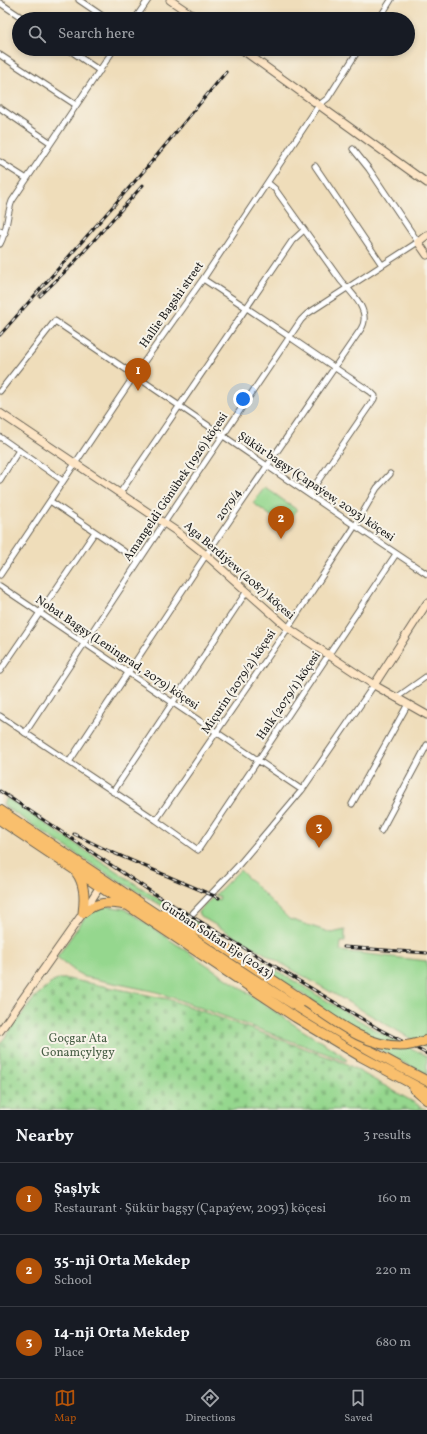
<!DOCTYPE html>
<meta charset="utf-8">
<style>
body{margin:0;font-family:Vollkorn,serif;background:#20242c;color:#f1f3f6}
.you{position:absolute;left:243px;top:399px;width:14px;height:14px;margin:-10px;border:3px solid #fff;border-radius:50%;background:#1a73e8;box-shadow:0 0 0 6px #1a73e833}
.badge{display:grid;place-items:center;width:26px;height:26px;border-radius:50%;background:#b45309;color:#fff;font-size:13px;font-weight:700}
.pin{position:absolute;translate:-50% -33px;filter:drop-shadow(0 1px 2px #0008)}
.pin::after{content:'';position:absolute;top:21px;width:14px;height:12px;background:inherit;clip-path:polygon(0 0,100% 0,50% 100%)}
.list{margin:0;padding:0;list-style:none}
h2{display:flex;justify-content:space-between;align-items:center;height:52px;margin:0;padding:0 16px;font-size:17px}
h2 small{font-size:13px;font-weight:400;color:#9ea1a6}
.list li{display:grid;grid-template-columns:26px 1fr auto;gap:12px;align-items:center;box-sizing:border-box;height:72px;padding:0 16px;border-top:1px solid #363941}
.list b{display:block;font-size:15px;white-space:nowrap}
.list p{margin:0;font-size:13px;white-space:nowrap;color:#9ea1a6}
.list em{font-size:13px;font-style:normal;color:#9ea1a6}
.icon{flex:none;width:22px;height:22px;fill:none;stroke:currentColor;stroke-width:2;stroke-linecap:round;stroke-linejoin:round}
.map{position:relative;flex:none;width:427px;height:1110px;overflow:hidden}
.search{position:absolute;background:#171b24;box-shadow:0 2px 6px #0003;left:12px;right:12px;top:12px;height:44px;display:flex;align-items:center;gap:10px;box-sizing:border-box;padding:0 14px;border-radius:22px;color:#9ea1a6;font-size:15px}
.sheet{height:268px;background:#171b24}
nav{display:flex;justify-content:space-around;align-items:center;box-sizing:border-box;height:56px;border-top:1px solid #363941;background:#171b24;font-size:11px;color:#9ea1a6}
nav a{display:grid;justify-items:center;gap:2px}
nav .on{color:#b45309}
.map>svg:first-child{display:block}
</style>
<div class="map">
<svg width="427" height="1110" viewBox="0 0 427 1110">
<defs>
<pattern id="cemetery-stones" width="16" height="16" patternUnits="userSpaceOnUse"><rect width="16" height="16" fill="#95d78e"/><path d="M2 7V4a2 2 0 0 1 4 0v3zM10 15v-3a2 2 0 0 1 4 0v3z" fill="#80b87a"/></pattern>
</defs>
<rect width="100%" height="100%" fill="#f7f3e8"/>
<filter id="ink" filterUnits="userSpaceOnUse"><feTurbulence type="fractalNoise" baseFrequency=".025" numOctaves="2"/><feDisplacementMap in="SourceGraphic" scale="8" xChannelSelector="R" yChannelSelector="G"/><feConvolveMatrix kernelMatrix="1 2 1 2 8 2 1 2 1" color-interpolation-filters="sRGB"/></filter>
<filter id="wash" filterUnits="userSpaceOnUse"><feTurbulence type="fractalNoise" baseFrequency=".012" numOctaves="4" result="noise"/><feDisplacementMap in="SourceGraphic" scale="16" xChannelSelector="R" yChannelSelector="G"/><feGaussianBlur stdDeviation="0.9" result="paint"/><feColorMatrix in="noise" values="0 0 0 0 0 0 0 0 0 0 0 0 0 0 0 0 0 1.4 0 .05"/><feComposite in="paint" operator="in"/></filter>
<g filter="url(#wash)">
<rect width="100%" height="100%" fill="#efddba"/>
<!-- grass -->
<path fill="#95d78e" stroke="#587a55" d="M265,487L297,510L285,526L253,503Z
M7,798L152,895L377,1031L427,1056V1074L402,1062L351,1033L312,1000L234,951L200,928L101,870L4,806L3,804Z
M240,870L289,919L332,933L345,930V942H341L340,951L427,961V1048L200,916L198,912L213,897L219,900L220,897L215,895Z
M106,906L125,909L302,1030L341,1054L347,1060L346,1061L157,992L85,977L76,972L57,957L88,913Z"/>
<!-- cemetery -->
<path fill="url(#cemetery-stones)" stroke="#587a55" d="M60,979H68L168,999L345,1063L427,1110H0V1044L35,997L53,982Z"/>
</g>
<g filter="url(#ink)">
<g fill="none" stroke-linecap="round" stroke-linejoin="round">
<defs>
<path id="street" d="M79,0L107,19
M0,3L24,19
M135,19L148,0
M379,19L391,0
M68,49L100,71
M0,55L76,105
M0,108L51,143
M0,162L27,179
M315,166L382,265
M0,231L5,234
M0,244C8,230 6,216 12,201L114,49
M203,279C260,316 315,355 371,392L375,396L374,399L309,494
M0,391L55,321C179,405 302,491 427,574
M0,437L63,481
M0,480L19,450
M120,493L292,241L304,230
M50,501L138,561
M0,575L134,376L203,279L319,105L328,98L359,49
M0,586L302,790
M0,671L95,532
M396,698L427,676
M0,716L156,820L198,850L396,554
M25,733L164,523L301,320L307,314L418,242L369,169L353,149
M69,762L206,555L361,329C372,312 352,293 341,281L275,189L268,183
M113,792L247,591
M352,804L408,704
M156,820L288,628L355,526L377,488L390,474
M381,831L427,745
M193,913L237,867L302,790L374,685"/>
<path id="secondary" d="M170,0L198,19
M241,49L427,183
M427,235L418,242L427,255
M0,413L176,531L206,555L288,628L374,685L427,715
M374,685L427,603
M0,1031L83,913L102,883"/>
<path id="highway" d="M0,810C63,852 126,894 189,936C266,988 344,1039 427,1081
M0,820L295,1017L360,1056L427,1092
M76,872C85,884 85,898 83,913
M83,913C98,901 107,902 125,905
M163,913L202,933L306,1002
M414,1089L427,1100"/>
</defs>
<!-- street casing -->
<use href="#street" stroke="#666053" stroke-width="7"/>
<!-- secondary casing -->
<use href="#secondary" stroke="#666053" stroke-width="9"/>
<!-- highway casing -->
<use href="#highway" stroke="#666053" stroke-width="11"/>
<!-- street -->
<use href="#street" stroke="#fff" stroke-width="5"/>
<!-- secondary -->
<use href="#secondary" stroke="#fde5c5" stroke-width="7"/>
<!-- highway -->
<use href="#highway" stroke="#f9bf6d" stroke-width="9"/>
<defs>
<path id="rail" d="M40,296L71,266L143,185
M0,335L143,172L226,72
M0,791L153,893L379,1029L427,1054
M74,834L109,851L219,898
M344,947L427,953"/>
</defs>
<!-- rail casing -->
<use href="#rail" stroke="#1c1c1c" stroke-width="3"/>
<!-- rail -->
<use href="#rail" stroke="#f7f3e8" stroke-width="1.5" stroke-dasharray="4.5" stroke-linecap="butt"/>
<defs>
<path id="highway-bridge" d="M306,1002C334,1020 364,1046 400,1046C409,1046 419,1043 427,1040"/>
</defs>
<!-- highway-bridge casing -->
<use href="#highway-bridge" stroke="#666053" stroke-width="11" stroke-linecap="butt"/>
<!-- highway-bridge -->
<use href="#highway-bridge" stroke="#f9bf6d" stroke-width="9"/>
</g>
</g>
<g text-anchor="middle" dominant-baseline="central" stroke-width="4" stroke-linejoin="round" paint-order="stroke">
<!-- street labels -->
<g font-size="12" fill="#1c1c1c" stroke="#f7f3e8">
<text transform="translate(172 305) rotate(-55)">Hallie Bagshi street</text>
<text transform="translate(176 487) rotate(-56)">Amangeldi Gönübek (1926) köçesi</text>
<text transform="translate(316 487) rotate(34)">Şükür bagşy (Çapaýew, 2093) köçesi</text>
<text transform="translate(229 505) rotate(-55)">2079/4</text>
<text transform="translate(239 571) rotate(41)">Aga Berdiýew (2087) köçesi</text>
<text transform="translate(117 653) rotate(34)">Nobat Bagşy (Leningrad, 2079) köçesi</text>
<text transform="translate(239 682) rotate(-56)">Miçurin (2079/2) köçesi</text>
<text transform="translate(289 696) rotate(-56)">Halk (2079/1) köçesi</text>
<text transform="translate(217 940) rotate(33)">Gurban Soltan Eje (2043)</text>
</g>
<!-- park labels -->
<g font-size="12" fill="#465d44" stroke="#f7f3e8">
<text x="78" y="1039">Goçgar Ata<tspan x="78" dy="14">Gonamçylygy</tspan></text>
</g>
</g>
</svg>
<div class="you"></div>
<div class="pin badge" style="left:138px;top:391px">1</div>
<div class="pin badge" style="left:281px;top:539px">2</div>
<div class="pin badge" style="left:319px;top:848px">3</div>
<div class="search"><svg class="icon" aria-label="search" viewBox="0 0 24 24"><circle cx="10" cy="10" r="6"/><path d="M15 15l6 6"/></svg>Search here</div>
</div>
<section class="sheet">
<h2>Nearby<small>3 results</small></h2>
<ul class="list">
<li><span class="badge">1</span><div><b>Şaşlyk</b><p>Restaurant · Şükür bagşy (Çapaýew, 2093) köçesi</p></div><em>160 m</em></li>
<li><span class="badge">2</span><div><b>35-nji Orta Mekdep</b><p>School</p></div><em>220 m</em></li>
<li><span class="badge">3</span><div><b>14-nji Orta Mekdep</b><p>Place</p></div><em>680 m</em></li>
</ul>
</section>
<nav>
<a class="on"><svg class="icon" aria-label="map" viewBox="0 0 24 24"><path d="M3 6l6-2 6 2 6-2v14l-6 2-6-2-6 2zM9 4v14M15 6v14"/></svg>Map</a>
<a><svg class="icon" aria-label="directions" viewBox="0 0 24 24"><path d="M12 3l9 9-9 9-9-9zM9 14v-3h6M13 9l2 2-2 2"/></svg>Directions</a>
<a><svg class="icon" aria-label="saved" viewBox="0 0 24 24"><path d="M7 4h10v16l-5-4-5 4z"/></svg>Saved</a>
</nav>
